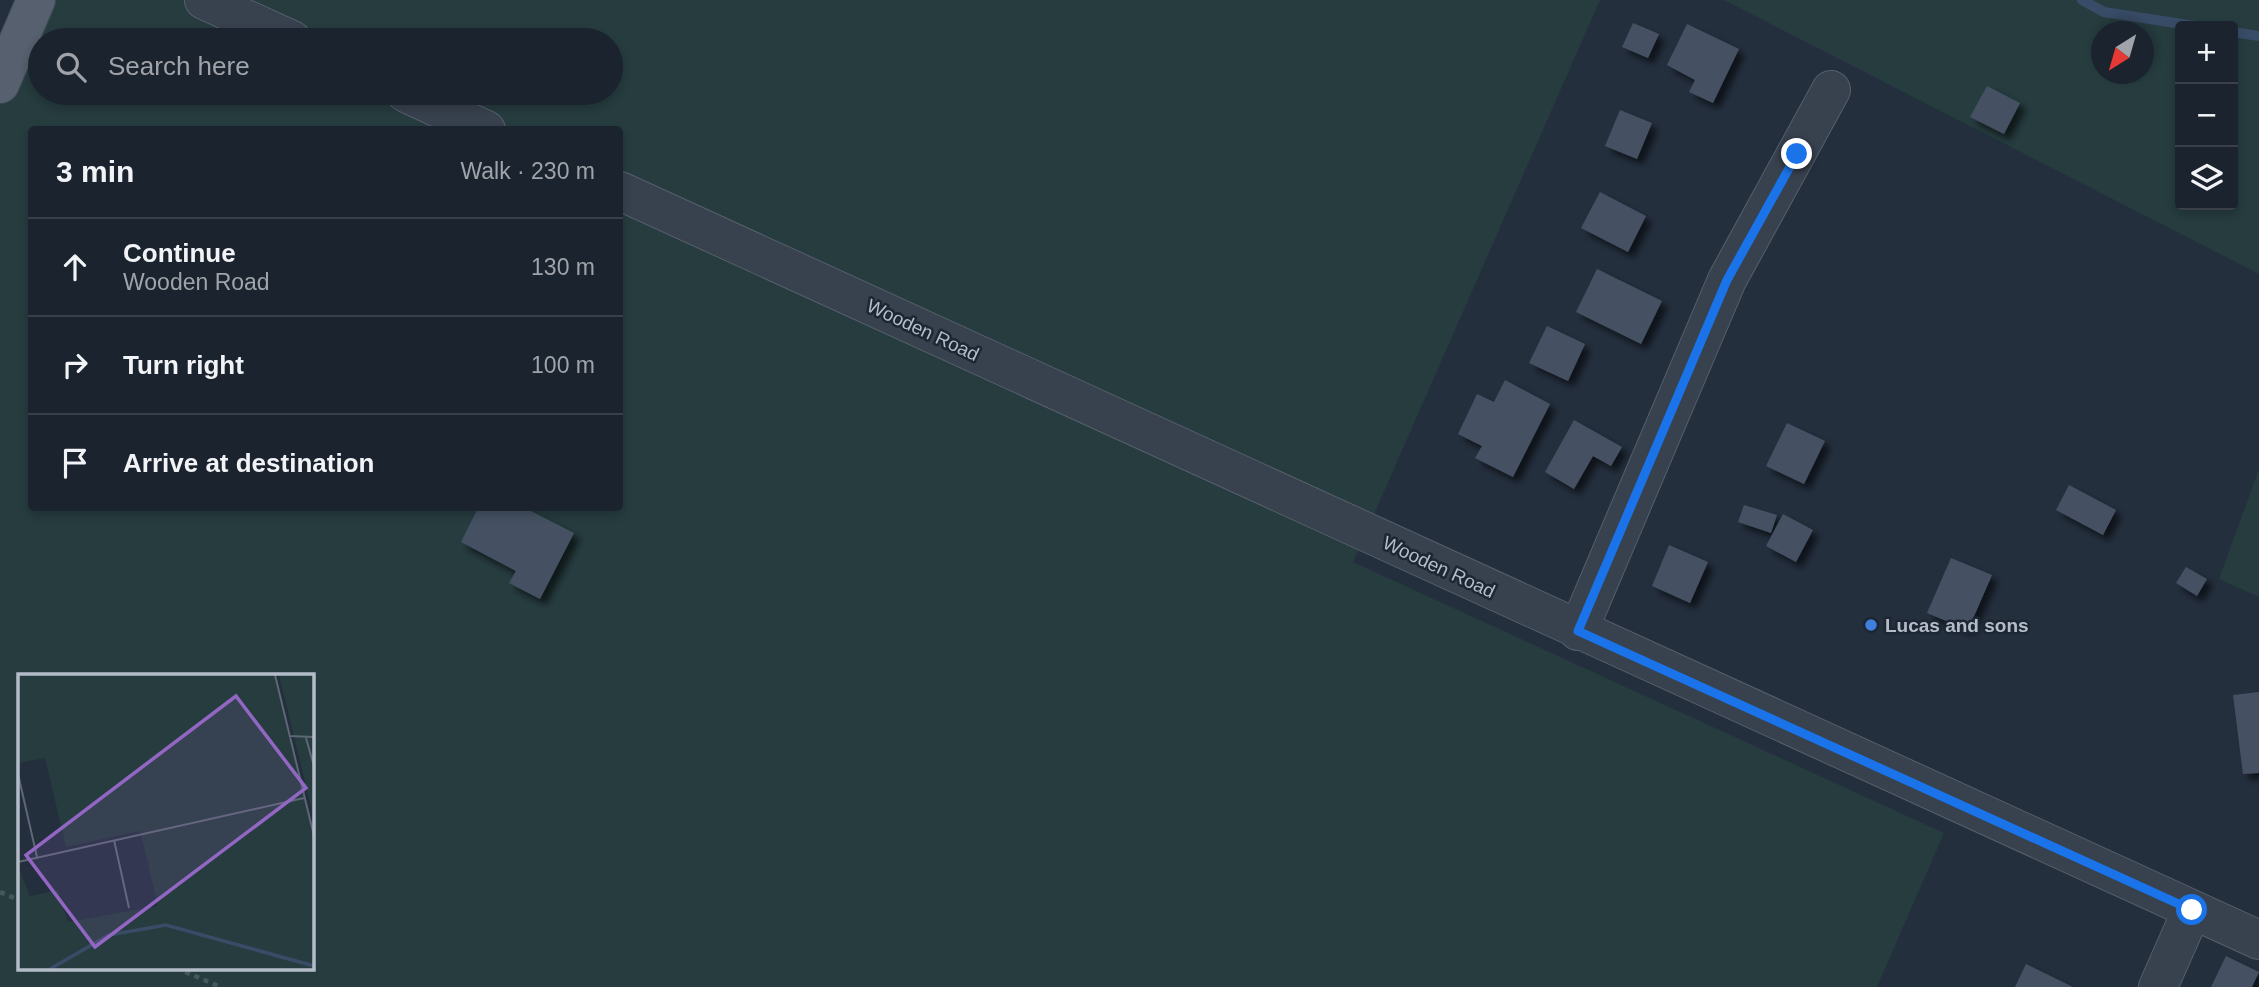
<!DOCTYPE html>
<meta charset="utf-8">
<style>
body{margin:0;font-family:Helvetica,sans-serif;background:#282f3a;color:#f1f3f6}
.controls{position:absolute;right:21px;top:21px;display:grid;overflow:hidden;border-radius:7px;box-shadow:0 4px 10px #0003}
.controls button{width:63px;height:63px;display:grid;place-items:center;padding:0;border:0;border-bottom:2px solid #39404a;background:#1b232e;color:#f1f3f6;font:35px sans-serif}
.compass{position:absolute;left:2091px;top:21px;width:63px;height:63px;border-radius:50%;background:#1b232e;box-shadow:0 4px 10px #0003;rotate:217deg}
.stop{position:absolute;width:21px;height:21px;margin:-16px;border:5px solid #1a73e8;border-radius:50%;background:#fff}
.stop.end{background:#1a73e8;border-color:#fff;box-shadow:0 2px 7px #0008}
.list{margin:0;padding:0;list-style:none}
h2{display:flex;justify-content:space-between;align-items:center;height:91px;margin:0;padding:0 28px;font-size:30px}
h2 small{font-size:23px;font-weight:400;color:#a0a4aa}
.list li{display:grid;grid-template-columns:46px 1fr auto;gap:21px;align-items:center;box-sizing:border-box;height:98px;padding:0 28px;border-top:2px solid #39404a}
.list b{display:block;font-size:26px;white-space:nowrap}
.list p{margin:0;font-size:23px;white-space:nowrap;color:#a0a4aa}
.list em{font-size:23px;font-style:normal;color:#a0a4aa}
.icon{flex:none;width:38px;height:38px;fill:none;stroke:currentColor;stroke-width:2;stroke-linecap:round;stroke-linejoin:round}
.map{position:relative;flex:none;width:2259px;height:987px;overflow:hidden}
.search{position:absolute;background:#1b232e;box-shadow:0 4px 10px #0003;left:28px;top:28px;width:595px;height:77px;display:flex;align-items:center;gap:18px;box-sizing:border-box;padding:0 24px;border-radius:38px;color:#a0a4aa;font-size:26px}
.panel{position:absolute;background:#1b232e;box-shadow:0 4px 10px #0003;left:28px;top:126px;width:595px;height:385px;border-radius:7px}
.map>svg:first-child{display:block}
</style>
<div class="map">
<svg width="2259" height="987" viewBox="0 0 2259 987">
<defs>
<filter id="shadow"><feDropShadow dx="6" dy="6" stdDeviation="3.5" flood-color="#0009"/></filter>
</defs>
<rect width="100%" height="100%" fill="#242f3e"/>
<!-- green -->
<path fill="#263c3f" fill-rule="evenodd" d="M36,0H1600L1353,562L1944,833L1877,987H0V81ZM40,40H611V93H40ZM32,130H620V508H32ZM19,676H312V968H19Z
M1724,0H2259V274ZM2180,26H2233V205H2180ZM2102,32H2144V74H2102Z
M2259,469V597L2219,579Z"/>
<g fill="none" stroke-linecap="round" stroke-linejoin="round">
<!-- stream -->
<path stroke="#394c67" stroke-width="10" d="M2082,0L2104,12L2195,26
M2233,32L2259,36"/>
</g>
<!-- building -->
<path fill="#455162" filter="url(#shadow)" d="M1633,23L1659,34L1648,58L1622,47Z
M1687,24L1739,49L1713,103L1689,92L1695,80L1667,65Z
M1987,86L2020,103L2004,134L1970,117Z
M1620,110L1652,123L1637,159L1605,146Z
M1600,192L1646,216L1628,252L1581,228Z
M1597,269L1662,301L1641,344L1576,312Z
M1547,326L1585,344L1568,381L1529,363Z
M1505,380L1550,404L1513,477L1475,458L1482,446L1458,434L1477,394L1494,402Z
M1574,420L1622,447L1611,466L1593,456L1574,489L1545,472Z
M1787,423L1825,441L1804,484L1766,466Z
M2069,485L2116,510L2103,535L2056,510Z
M1744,505L1777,515L1771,533L1738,522Z
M478,508H525L574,533L540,599L509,583L516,571L461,542Z
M1783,514L1813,530L1796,562L1766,546Z
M1669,545L1708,562L1690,603L1652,586Z
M1951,558L1992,575L1968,630L1927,613Z
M2186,567L2207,579L2197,596L2176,583Z
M2259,692V773L2243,774L2233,695Z
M2226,956L2259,972L2252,987H2211Z
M2026,964L2073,987H2015Z"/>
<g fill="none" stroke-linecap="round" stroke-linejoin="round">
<defs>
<path id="minor" d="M204,0L292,40
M406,93L486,130
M620,191L2259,940
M1578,631L1727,280L1831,90
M2158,987L2192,910"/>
<path id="major" d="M0,84L36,0"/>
</defs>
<!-- minor casing -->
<use href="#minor" stroke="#565f6c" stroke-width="40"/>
<!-- major casing -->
<use href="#major" stroke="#414a57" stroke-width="40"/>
<!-- path -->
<path stroke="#44595c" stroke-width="4.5" stroke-dasharray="5 5" stroke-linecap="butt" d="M0,892L19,900
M176,968L221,987"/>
<!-- minor -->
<use href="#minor" stroke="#38414e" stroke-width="38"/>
<!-- major -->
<use href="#major" stroke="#56606e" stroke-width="38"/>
</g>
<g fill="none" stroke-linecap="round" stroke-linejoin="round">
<!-- route -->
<path stroke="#1a73e8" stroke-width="9" d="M1797,154L1727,280L1578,631L2192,910"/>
</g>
<!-- markers -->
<circle fill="#3f7fe0" stroke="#1d2633" stroke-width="2.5" cx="1871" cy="625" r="7"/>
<g text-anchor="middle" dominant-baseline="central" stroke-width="5" stroke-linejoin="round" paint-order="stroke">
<!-- street labels -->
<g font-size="19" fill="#b4bcc9" stroke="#1d2633">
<text transform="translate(923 330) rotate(25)">Wooden Road</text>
<text transform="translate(1439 567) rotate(25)">Wooden Road</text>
</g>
<!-- poi labels -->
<g font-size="19" font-weight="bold" fill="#b4bcc9" stroke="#1d2633" text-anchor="start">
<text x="1885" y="625">Lucas and sons</text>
</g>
</g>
<!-- overview -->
<g transform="translate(18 674)">
<rect width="296" height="296" fill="#242f3e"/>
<path d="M0,1H256L296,166V295H0V192L12,222L40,216L50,248L140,232L122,157L48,173L27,84L0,89ZM261,1H296V145L268,29Z" fill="#263c3f"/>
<path fill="none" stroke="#394c67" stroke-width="3.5" d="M32,295L91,261L148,251L296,292"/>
<path fill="none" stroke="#5e6776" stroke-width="2" d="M257,1L296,162M271,62L296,63M288,64L296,92M0,100L19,183M96,166L111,234M0,188L286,124"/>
<path fill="#9266c3" fill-opacity="0.15" stroke="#9266c3" stroke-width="3.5" d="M218,22L288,114L77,273L8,181Z"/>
<rect width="296" height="296" fill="none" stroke="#b4bcc9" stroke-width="3.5"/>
</g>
</svg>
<div class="controls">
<button>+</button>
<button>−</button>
<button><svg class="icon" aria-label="layers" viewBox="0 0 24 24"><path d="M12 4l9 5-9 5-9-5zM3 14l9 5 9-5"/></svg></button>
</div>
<svg class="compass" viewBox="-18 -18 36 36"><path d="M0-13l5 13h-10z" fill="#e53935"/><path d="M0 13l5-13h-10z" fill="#a0a4aa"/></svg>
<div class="stop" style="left:2192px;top:910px"></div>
<div class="stop end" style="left:1797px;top:154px"></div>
<div class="search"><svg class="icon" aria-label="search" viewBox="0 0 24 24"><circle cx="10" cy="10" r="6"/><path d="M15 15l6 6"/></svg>Search here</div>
<section class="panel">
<h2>3 min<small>Walk · 230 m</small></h2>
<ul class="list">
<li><svg class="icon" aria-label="ahead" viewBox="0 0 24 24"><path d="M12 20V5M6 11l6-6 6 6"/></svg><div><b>Continue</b><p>Wooden Road</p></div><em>130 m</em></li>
<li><svg class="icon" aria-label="right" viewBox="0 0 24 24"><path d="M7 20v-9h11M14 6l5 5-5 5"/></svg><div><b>Turn right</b></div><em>100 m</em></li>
<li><svg class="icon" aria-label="arrive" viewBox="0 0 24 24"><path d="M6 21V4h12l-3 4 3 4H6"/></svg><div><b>Arrive at destination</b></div></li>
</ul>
</section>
</div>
